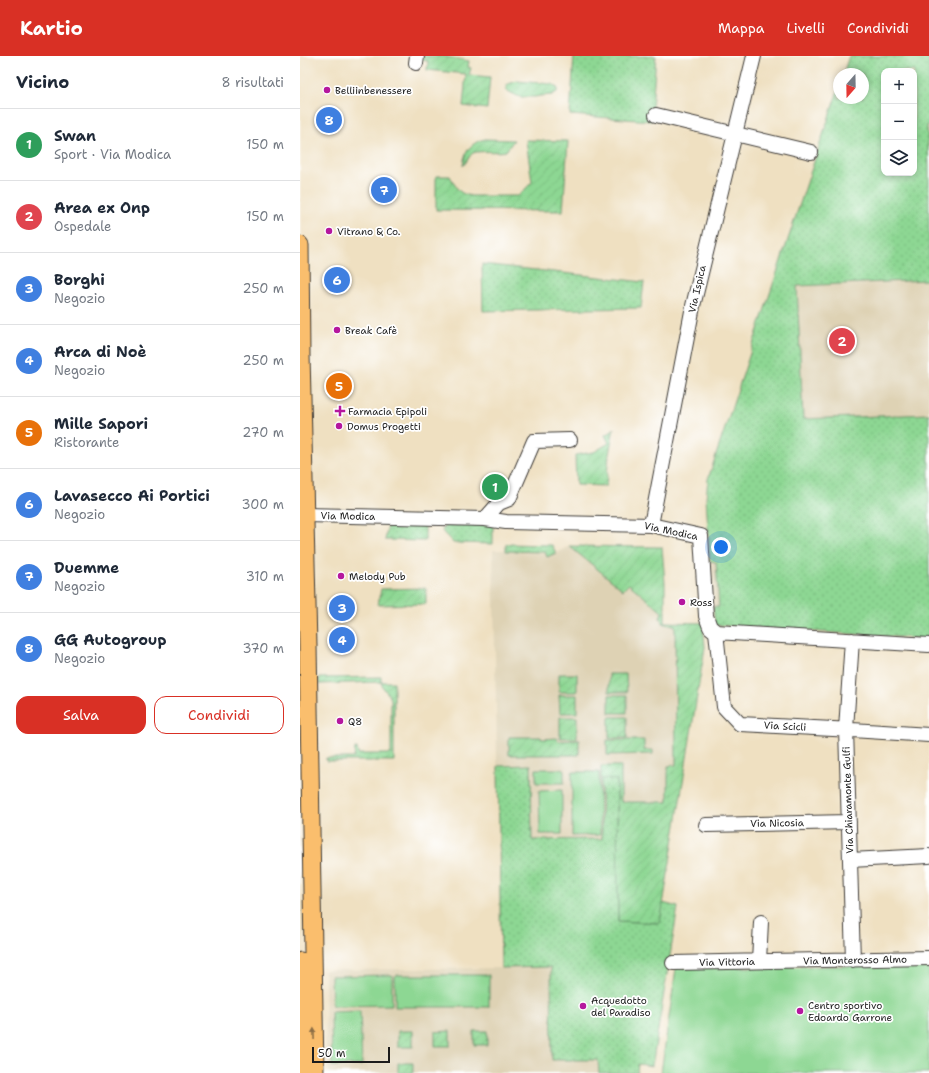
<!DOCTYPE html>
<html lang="it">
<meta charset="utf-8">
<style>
body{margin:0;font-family:"Shantell Sans",sans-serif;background:#f2f2f3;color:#1f2937}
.controls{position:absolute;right:12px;top:12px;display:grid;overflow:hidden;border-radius:8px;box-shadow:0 2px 6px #0003}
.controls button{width:36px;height:36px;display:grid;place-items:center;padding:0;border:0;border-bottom:1px solid #e0e1e3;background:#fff;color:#1f2937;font:20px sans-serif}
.compass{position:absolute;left:533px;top:12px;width:36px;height:36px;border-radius:50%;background:#fff;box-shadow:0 2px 6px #0003;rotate:200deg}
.scale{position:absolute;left:12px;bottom:10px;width:78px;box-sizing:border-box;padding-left:4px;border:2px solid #1c1c1c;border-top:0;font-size:11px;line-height:14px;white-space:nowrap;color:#1c1c1c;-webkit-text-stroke:3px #fff;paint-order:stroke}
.you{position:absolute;left:421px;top:491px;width:14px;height:14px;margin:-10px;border:3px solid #fff;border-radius:50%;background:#1a73e8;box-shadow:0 0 0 6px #1a73e833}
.badge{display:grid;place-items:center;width:26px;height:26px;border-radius:50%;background:#d93025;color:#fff;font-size:13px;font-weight:700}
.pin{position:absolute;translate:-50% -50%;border:2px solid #fff;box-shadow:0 1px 4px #0006}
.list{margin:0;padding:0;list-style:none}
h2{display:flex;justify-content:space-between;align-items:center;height:52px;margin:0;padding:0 16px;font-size:17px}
h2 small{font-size:13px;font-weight:400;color:#747a83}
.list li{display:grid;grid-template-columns:26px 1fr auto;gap:12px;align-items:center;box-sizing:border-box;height:72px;padding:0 16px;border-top:1px solid #e0e1e3}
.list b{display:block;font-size:15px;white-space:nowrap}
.list p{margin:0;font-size:13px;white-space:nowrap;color:#747a83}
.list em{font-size:13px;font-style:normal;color:#747a83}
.actions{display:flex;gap:8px;padding:12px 16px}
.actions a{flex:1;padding:9px 0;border:1px solid #d93025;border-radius:12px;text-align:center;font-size:14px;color:#d93025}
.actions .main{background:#d93025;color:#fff}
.icon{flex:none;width:22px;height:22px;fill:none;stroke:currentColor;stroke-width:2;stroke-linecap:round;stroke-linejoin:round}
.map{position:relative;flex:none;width:629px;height:1017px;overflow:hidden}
header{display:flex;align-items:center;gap:24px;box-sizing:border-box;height:56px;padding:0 20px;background:#d93025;color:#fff}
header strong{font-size:19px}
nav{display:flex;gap:22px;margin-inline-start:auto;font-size:14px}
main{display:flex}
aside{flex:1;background:#fff}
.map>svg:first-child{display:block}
</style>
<header>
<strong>Kartio</strong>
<nav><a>Mappa</a><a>Livelli</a><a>Condividi</a></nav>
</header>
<main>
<aside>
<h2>Vicino<small>8 risultati</small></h2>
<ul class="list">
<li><span class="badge" style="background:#2e9e5b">1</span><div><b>Swan</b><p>Sport · Via Modica</p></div><em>150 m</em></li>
<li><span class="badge" style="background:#e0444e">2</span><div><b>Area ex Onp</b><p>Ospedale</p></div><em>150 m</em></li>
<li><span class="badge" style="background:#3f7fe0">3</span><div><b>Borghi</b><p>Negozio</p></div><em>250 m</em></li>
<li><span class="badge" style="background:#3f7fe0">4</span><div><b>Arca di Noè</b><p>Negozio</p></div><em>250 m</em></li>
<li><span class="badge" style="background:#e8710a">5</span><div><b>Mille Sapori</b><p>Ristorante</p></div><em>270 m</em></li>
<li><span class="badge" style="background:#3f7fe0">6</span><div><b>Lavasecco Ai Portici</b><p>Negozio</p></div><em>300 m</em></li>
<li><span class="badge" style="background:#3f7fe0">7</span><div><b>Duemme</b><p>Negozio</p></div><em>310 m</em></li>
<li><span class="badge" style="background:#3f7fe0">8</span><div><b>GG Autogroup</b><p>Negozio</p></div><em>370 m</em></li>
</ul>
<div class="actions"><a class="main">Salva</a><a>Condividi</a></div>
</aside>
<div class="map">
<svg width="629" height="1017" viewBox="0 0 629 1017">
<defs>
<pattern id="grass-dots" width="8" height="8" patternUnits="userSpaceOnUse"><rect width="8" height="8" fill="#8dd793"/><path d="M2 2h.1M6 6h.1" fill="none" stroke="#79b87e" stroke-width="1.8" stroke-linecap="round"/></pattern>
<pattern id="garden-furrows" width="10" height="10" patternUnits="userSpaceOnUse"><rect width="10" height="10" fill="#8dd793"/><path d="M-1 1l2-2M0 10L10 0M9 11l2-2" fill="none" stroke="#79b87e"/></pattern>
</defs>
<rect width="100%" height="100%" fill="#fff"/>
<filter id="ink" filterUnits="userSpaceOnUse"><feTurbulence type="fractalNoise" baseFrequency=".025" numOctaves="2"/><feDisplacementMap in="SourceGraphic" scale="8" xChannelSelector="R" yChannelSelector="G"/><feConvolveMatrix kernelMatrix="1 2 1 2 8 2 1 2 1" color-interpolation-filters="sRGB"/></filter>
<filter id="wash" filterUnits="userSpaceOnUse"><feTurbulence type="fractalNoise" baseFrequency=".012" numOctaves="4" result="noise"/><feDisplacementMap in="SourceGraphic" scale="16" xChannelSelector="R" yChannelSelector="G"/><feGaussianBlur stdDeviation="0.9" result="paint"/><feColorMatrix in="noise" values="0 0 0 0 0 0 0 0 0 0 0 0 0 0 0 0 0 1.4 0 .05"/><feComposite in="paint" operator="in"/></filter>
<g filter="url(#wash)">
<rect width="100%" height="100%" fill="#efe0c1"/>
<!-- built -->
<path fill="#ded2b4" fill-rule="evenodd" d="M549,0H629V583L415,569L410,505L406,442L408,423L539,31V42H563V18H543ZM584,15H614V117H584Z
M206,488L252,489L256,497L269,490L362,491L365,527V566L403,567L405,591L353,910L298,1004L299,1017H29L26,1000L25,914L201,912L193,494H206Z"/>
<!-- grass -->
<path fill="url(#grass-dots)" stroke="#547a58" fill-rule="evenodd" d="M274,0H356L351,65L270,59Z
M549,0H629V69H627L629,112V233L628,224L497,230L503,363L629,358V583L415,569L413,551H419L416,506L410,505L406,442L408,423L539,31V42H563V18H543ZM584,15H614V117H584Z
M182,208L344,226L341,252L183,255Z
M88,468H125V485L85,484Z
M145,469H193V488L153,487C150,483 145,479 142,475Z
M231,709L232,784L302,783L301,723H317L318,865L359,867L363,847L378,851L352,1010L338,1008L337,1017H299L298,1004H252L251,911L201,912L198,710Z"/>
<!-- garden -->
<path fill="url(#garden-furrows)" stroke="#547a58" d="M121,0H142L169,5L168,11L171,12L169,19L190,21L187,53L163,50L166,18L127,14L128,5L120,4Z
M217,25L251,28L256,30L258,33L257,36L252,39L240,40L235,41H220L215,39L206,34V31L208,28Z
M185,83L214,84L206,95C198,97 180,94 173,97C169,100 167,106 163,110C164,96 171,86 185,83Z
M226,84L268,85L263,155L136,154V120H150C157,132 157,137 171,140H218L232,126Z
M314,372L309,398L306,430L276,429L275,399L294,396L309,387L305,379L311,376Z
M206,488L252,489L256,497L247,501L245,496L206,495Z
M269,490L362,491L365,527V566L403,567L405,591L360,867L318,865L317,724L301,723V710H321V746H368V710L376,709L375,569L364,568L360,562L362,556L329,528L323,534Z
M126,532V548L78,549L81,533Z
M259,618H277V636H259Z
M309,618H326L327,636H309Z
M81,621V626H94V705H26V702H54L55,692H57L58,698H91V643C88,636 82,633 81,626L19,628V622Z
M259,639H277V657H260Z
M309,639H327V657H309Z
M260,661H277V682H260Z
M309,661H327V682H309Z
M209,681H241V683L257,682L258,685L279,684V699H209Z
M307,684H344V694H353V698L307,699Z
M98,975H113V991H98Z
M150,975V990H135V976Z
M174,975H187V989H174Z
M98,1007H113V1017H98Z"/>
<!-- pitch -->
<path fill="#8dd793" stroke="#547a58" d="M236,713H264V727H236Z
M272,716H299L300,779L272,780Z
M262,734V778H240L239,735Z
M629,909V1017H361L376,912Z
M92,919V949L32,950L31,920Z
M95,919H189V951H95Z
M60,955L62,1009L32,1010L31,956Z"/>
</g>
<g filter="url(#ink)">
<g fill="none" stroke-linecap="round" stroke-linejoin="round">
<defs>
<path id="minor" d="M116,7L117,0
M356,59L511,96
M5,459L185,463L206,466L351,469L401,480L406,560L410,571L416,576L629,589
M185,463L199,447L209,443L234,385L270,384
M351,469L393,250L454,0
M416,576L424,651L440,668L552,674L629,679
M552,584L546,673L553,904
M406,769L549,766
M550,804L629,800
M459,905L461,866
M373,907L629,902"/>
<path id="major" d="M0,189L1,299L8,590L15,1017
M1,905L2,1017"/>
</defs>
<!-- minor casing -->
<use href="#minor" stroke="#3c3935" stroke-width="16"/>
<!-- major casing -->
<use href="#major" stroke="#3c3935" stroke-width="19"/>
<!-- minor -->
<use href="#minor" stroke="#fff" stroke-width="14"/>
<!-- major -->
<use href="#major" stroke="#fabe6d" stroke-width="17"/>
</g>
<!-- one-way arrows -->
<defs><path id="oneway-solid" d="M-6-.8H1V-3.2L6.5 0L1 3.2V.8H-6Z"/></defs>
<use fill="#8b6d44" href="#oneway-solid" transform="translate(14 978) rotate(-91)"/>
</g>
<!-- markers -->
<g fill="#b5179e" stroke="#fff" stroke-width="1.5">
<circle cx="27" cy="34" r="4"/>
<circle cx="29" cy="175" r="4"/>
<circle cx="37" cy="274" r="4"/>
<path d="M38 349h4v4h4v4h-4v4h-4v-4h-4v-4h4z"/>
<circle cx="39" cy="370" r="4"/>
<circle cx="41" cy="520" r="4"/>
<circle cx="382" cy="546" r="4"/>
<circle cx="40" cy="665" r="4"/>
<circle cx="283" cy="950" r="4"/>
<circle cx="500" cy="955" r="4"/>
</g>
<g text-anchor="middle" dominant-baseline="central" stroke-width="3.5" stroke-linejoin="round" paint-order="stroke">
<!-- poi labels -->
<g font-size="10" fill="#1c1c1c" stroke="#fff" text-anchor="start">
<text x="35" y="34">Belliinbenessere</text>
<text x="37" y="175">Vitrano &amp; Co.</text>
<text x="45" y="274">Break Cafè</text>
<text x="48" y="355">Farmacia Epipoli</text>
<text x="47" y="370">Domus Progetti</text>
<text x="49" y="520">Melody Pub</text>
<text x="390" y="546">Ross</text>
<text x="48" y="665">Q8</text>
<text x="291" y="944">Acquedotto<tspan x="291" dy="12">del Paradiso</tspan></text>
<text x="508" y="949">Centro sportivo<tspan x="508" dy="12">Edoardo Garrone</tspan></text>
</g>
<!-- street labels -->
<g font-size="10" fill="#1c1c1c" stroke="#fff">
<text transform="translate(397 233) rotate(-77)">Via Ispica</text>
<text transform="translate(48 460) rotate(1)">Via Modica</text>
<text transform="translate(371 475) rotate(12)">Via Modica</text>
<text transform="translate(485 670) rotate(3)">Via Scicli</text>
<text transform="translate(548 744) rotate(-92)">Via Chiaramonte Gulfi</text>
<text transform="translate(477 767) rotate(-1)">Via Nicosia</text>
<text transform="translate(555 904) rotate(-1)">Via Monterosso Almo</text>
<text transform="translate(427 906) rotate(-1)">Via Vittoria</text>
</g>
</g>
</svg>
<div class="controls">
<button>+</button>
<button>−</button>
<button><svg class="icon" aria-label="layers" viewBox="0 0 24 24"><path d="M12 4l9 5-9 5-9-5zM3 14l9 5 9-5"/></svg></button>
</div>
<svg class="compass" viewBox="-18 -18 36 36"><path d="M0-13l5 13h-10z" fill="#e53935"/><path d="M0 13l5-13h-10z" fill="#747a83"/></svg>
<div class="scale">50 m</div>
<div class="you"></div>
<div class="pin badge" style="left:195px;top:431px;background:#2e9e5b">1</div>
<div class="pin badge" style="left:542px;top:285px;background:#e0444e">2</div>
<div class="pin badge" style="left:42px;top:552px;background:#3f7fe0">3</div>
<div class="pin badge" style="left:42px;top:584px;background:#3f7fe0">4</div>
<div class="pin badge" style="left:39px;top:330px;background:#e8710a">5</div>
<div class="pin badge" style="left:37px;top:224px;background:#3f7fe0">6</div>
<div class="pin badge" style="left:84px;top:134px;background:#3f7fe0">7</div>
<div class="pin badge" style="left:29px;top:64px;background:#3f7fe0">8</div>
</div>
</main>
